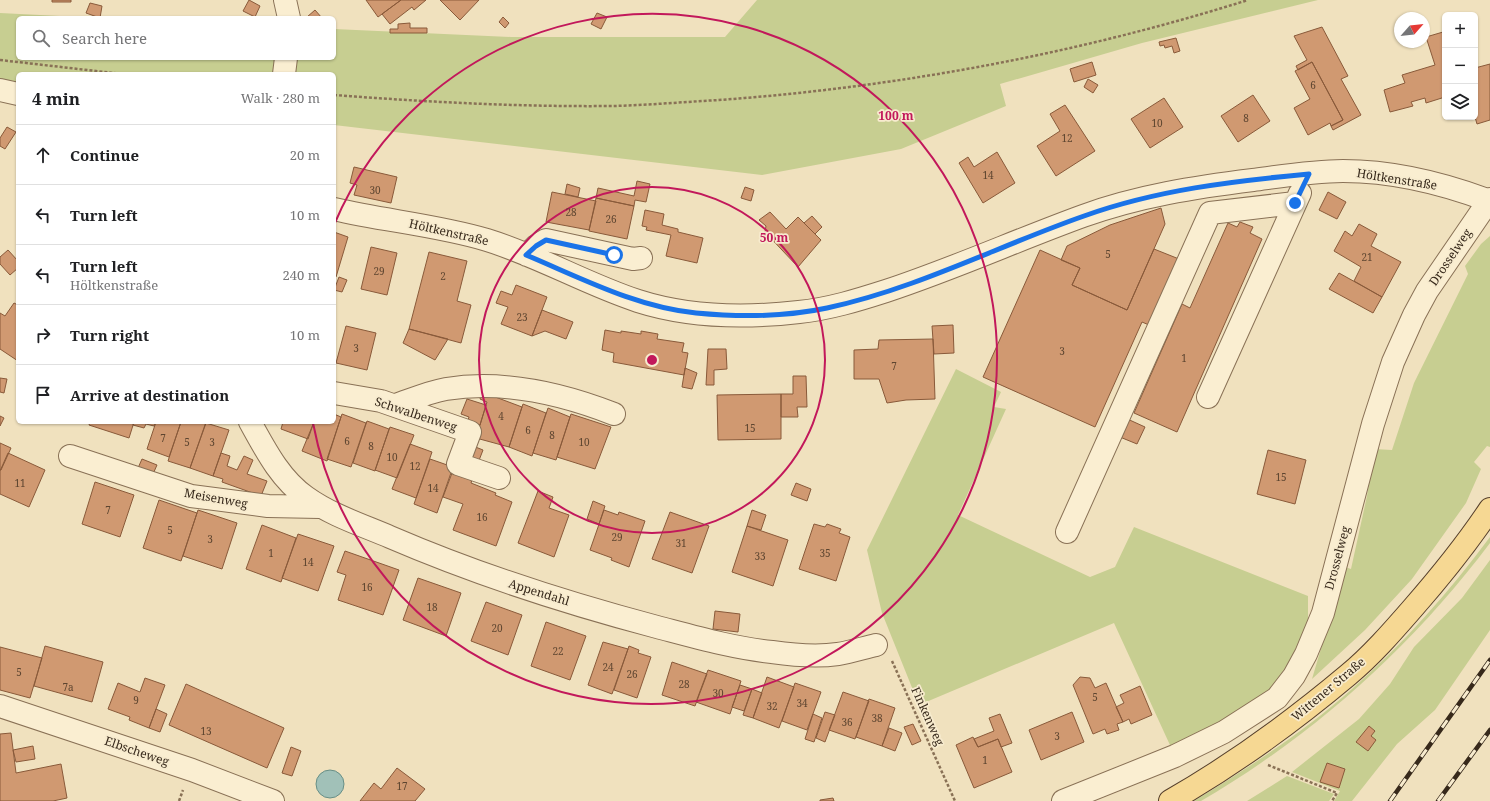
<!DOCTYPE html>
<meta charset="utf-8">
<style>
body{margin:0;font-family:"Noto Serif",serif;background:#f6f6f6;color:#202124}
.controls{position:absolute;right:12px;top:12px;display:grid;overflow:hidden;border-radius:6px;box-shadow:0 1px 3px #0004}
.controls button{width:36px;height:36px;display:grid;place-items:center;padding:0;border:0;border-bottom:1px solid #e0e0e0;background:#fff;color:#202124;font:20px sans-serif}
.compass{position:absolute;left:1394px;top:12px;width:36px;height:36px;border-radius:50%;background:#fff;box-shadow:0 1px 3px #0004;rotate:63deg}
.stop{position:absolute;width:12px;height:12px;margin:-9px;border:3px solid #1a73e8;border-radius:50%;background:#fff}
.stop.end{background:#1a73e8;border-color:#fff;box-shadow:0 1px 4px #0008}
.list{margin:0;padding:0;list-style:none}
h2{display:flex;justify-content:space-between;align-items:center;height:52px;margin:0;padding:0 16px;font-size:17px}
h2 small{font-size:13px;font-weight:400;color:#757577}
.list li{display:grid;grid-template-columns:26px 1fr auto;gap:12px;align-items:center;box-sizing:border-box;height:60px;padding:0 16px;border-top:1px solid #e0e0e0}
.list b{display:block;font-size:15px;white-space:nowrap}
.list p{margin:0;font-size:13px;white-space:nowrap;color:#757577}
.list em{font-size:13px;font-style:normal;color:#757577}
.icon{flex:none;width:22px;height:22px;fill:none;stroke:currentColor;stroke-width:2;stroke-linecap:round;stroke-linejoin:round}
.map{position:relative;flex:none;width:1490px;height:801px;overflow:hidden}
.search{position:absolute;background:#fff;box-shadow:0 1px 3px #0004;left:16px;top:16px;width:320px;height:44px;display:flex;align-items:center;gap:10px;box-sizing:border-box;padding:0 14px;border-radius:6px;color:#757577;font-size:15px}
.panel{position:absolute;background:#fff;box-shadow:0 1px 3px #0004;left:16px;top:72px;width:320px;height:352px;border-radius:6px}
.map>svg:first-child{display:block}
</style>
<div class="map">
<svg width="1490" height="801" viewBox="0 0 1490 801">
<rect width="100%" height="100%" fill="#f0e1be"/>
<!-- green -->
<path fill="#c7ce91" d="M757,0H1318L1142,43L1000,84L1006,106L901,149L762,175L334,125V74H18V84L0,80V13L99,18H18V58H334V29L511,37H725Z
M1490,236V447L1487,446L1474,462L1481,469L1466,503L1412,579L1365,630L1312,679L1345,567L1351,569L1367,496L1374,449L1392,450L1414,383L1468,274L1465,266L1481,244Z
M956,369L1001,392L994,407L1006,409L958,515L1090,577L1115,567L1134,527L1308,596V624L1274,698L1175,756L1114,623L919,705L882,613L867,550Z
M1490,537V543C1411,648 1314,735 1201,801H1194C1248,768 1304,732 1352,689C1403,644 1449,592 1490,537Z
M1490,560V630L1435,710L1397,744L1352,801H1334L1340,791L1292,772L1359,719L1390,684L1414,647L1462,598Z
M1287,776L1334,794L1329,801H1247Z"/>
<!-- water -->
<path fill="#a1c1b8" stroke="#688f86" d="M316 784a14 14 0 1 1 28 0a14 14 0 1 1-28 0Z"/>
<!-- building -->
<path fill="#d09971" stroke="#895a3a" d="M52,0H71V2H52Z
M249,0L260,6L255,17L243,11Z
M366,0H401L378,17Z
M401,0H426L414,10L412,7L390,24L382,14Z
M440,0H479L460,20Z
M90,3L102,6L100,18L86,13Z
M315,10L322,18L307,17Z
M597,13L607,17L601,29L591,24Z
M503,17L509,23L505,28L499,22Z
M410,23V28H427V33H390V29H398V24Z
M1322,27L1348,76L1341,79L1361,115L1333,130L1331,126L1343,120L1312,62L1298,70L1296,66L1307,60L1294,36Z
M1443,32L1445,40V97L1426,103L1425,98L1411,102L1413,106L1390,112L1384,90L1405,83L1402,75L1435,65L1426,37Z
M1176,38L1180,51L1174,53L1172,46L1165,48L1164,45L1160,46L1159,42Z
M1092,62L1096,75L1074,82L1070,69Z
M1312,62L1343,120L1331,126L1330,123L1308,135L1294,108L1310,99L1295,71Z
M1490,64V120L1477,124L1475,117V68Z
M1088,79L1098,85L1093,93L1084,87Z
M1253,95L1270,121L1238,142L1221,116Z
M1164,98L1183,127L1150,148L1131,119Z
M1065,105L1095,151L1056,176L1037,146L1060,131L1050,114Z
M7,127L16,132L5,149L0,146V138Z
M997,152L1015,183L983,203L959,163L968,157L974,167Z
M354,167L397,177L391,203L354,195L357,185L350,183Z
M637,181L650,184L646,202L635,200L634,206L596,198L598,188L634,196Z
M567,184L580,188L578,197L565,194Z
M745,187L754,190L751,201L741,198Z
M552,192L596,201L589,230L546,222Z
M1328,192L1346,202L1337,219L1319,210Z
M596,198L634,206L627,239L589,231Z
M1161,208L1165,224L1127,310L1072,285L1080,268L1061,260L1067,246L1110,225Z
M645,210L664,214L662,225L678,229V232L703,238L697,263L666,256L671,235L646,230L647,227L642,226Z
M770,212L786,229L798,217L821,240L798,267L765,232L766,226L759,220Z
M812,216L822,227L815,234L804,223Z
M1240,222L1253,227L1250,233L1262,239L1177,432L1134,413L1182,304L1190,308L1228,223L1237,227Z
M1359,224L1377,234L1371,246L1401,262L1382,297L1354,281L1361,267L1334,251L1345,231L1352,236Z
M334,232L348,237L336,277L334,276Z
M371,247L397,253L387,295L361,289Z
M1154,249L1179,259L1149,325L1142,322L1095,427L983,377L1040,250L1080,268L1072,285L1127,310Z
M8,250L18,261V268L10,275L0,264V257Z
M429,252L467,261L457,301L471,305L461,343L409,329Z
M1339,273L1382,297L1373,313L1329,289Z
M339,277L347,280L342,292L334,290Z
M516,285L547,297L532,336L501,324L508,307L496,303L501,291L512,295Z
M14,303L18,305V361L0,349V313L5,316Z
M542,310L573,322L566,339L545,331L532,336Z
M953,325L954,353L934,354L932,326Z
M346,326L376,333L367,370L336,363Z
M409,329L448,339L435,360L403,343Z
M605,330L621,333V331L641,334V331L658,334L657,339L684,343L682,352L688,353L684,375L613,362L614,353L602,350Z
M933,339L935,399L906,400L887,403L879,379H854V350L878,349L879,340Z
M708,349H726L727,369L714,370V385H706Z
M685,368L697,373L692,389L682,387Z
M793,376H806L807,407H797L798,417H781V394H793Z
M0,378L7,379L4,393L0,392Z
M482,392L522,407L509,447L476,438L487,402L480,399Z
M781,394V439L718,440L717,395Z
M467,399L486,405L480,425L468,420L469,417L461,414Z
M523,404L546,413L532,456L509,447Z
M548,408L570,417L556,460L533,453Z
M334,414L341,417L327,461L302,451L314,422H334Z
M342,414L366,423L351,467L327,459Z
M571,414L611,427L595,469L557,457Z
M0,416L4,418L0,426Z
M1123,417L1145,427L1137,444L1115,435Z
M367,421L389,429L375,471L353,463Z
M90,422H134L129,438L89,425Z
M134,422H156L154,426L146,424L144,428L133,425Z
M156,422H181L169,457L147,449Z
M181,422H206L190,468L168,461Z
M283,422H314L308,439L281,429Z
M206,423L229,430L213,476L190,468Z
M390,427L414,435L397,478L375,470Z
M0,443L11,448L1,470H0Z
M410,444L432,452L416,498L392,489Z
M473,446L483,450L478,463L468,460Z
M1268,450L1306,460L1295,504L1257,494Z
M8,453L45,470L29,507L0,494V471Z
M221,453L230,456L227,466L237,470L244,456L253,460L247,474L267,481L261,496L222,482L223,479L213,476Z
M142,459L157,465L153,474L138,468Z
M430,459L453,467L437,513L414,504Z
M452,473L472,480L471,483L496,493L495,495L512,502L496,546L453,530L463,504L443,497Z
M95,482L134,495L120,537L82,524Z
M796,483L811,489L807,501L791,495Z
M538,491L553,497L549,508L569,515L554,557L518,543Z
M159,500L197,513L181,561L143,548Z
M593,501L605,506L599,524L587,519Z
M198,510L237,523L222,569L183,556Z
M604,510L618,515L619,512L645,521L629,567L611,560L612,558L590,550Z
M752,510L766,515L761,530L747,526Z
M670,512L709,526L692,573L652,559Z
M814,524L825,527L827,524L841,529L839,533L850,537L836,581L799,569Z
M262,525L296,538L281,582L246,569Z
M747,526L788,540L773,586L732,572Z
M298,534L334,546L318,591L282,578Z
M345,551L399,570L383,615L338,600L346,575L337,572Z
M418,578L461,593L446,636L403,620Z
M486,602L522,615L508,655L471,641Z
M715,611L740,614L738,632L713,629Z
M546,622L586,636L570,680L531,666Z
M603,642L628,649L612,694L588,685Z
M45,646L103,662L92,702L34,686Z
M629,646L639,650L638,653L651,657L637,698L614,690Z
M0,647L42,658L30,698L0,690Z
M672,662L707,674L695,706L662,695Z
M708,670L741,681L730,714L696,702Z
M767,677L794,687L779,728L753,718Z
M1080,677L1090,678L1095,688L1106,683L1123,722L1117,724L1119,730L1107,734L1105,729L1093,734L1073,685Z
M145,678L165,685L149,728L129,720L130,717L108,709L118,683L140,692Z
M795,683L821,692L807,730L782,721Z
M186,684L284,728L267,768L169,725Z
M740,685L752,689L744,711L732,707Z
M1140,686L1152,715L1131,724L1129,719L1123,722L1116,707L1124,703L1120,695Z
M752,689L762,693L753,718L743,715Z
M843,692L869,701L855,739L829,730Z
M869,699L895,708L882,746L856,737Z
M156,709L167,714L160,732L149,728Z
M825,712L835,715L825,742L816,738Z
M1072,712L1084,742L1041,760L1029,730Z
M813,714L822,718L814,742L805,739Z
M1000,714L1012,743L1001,747L998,739L978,747L974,739L994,731L989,718Z
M913,724L921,741L912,745L904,727Z
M1369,726L1375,731L1371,736L1376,740L1368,751L1356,742Z
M889,728L902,733L895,751L882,746Z
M11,733L16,773L61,764L67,798L53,801H0V734Z
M973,737L978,747L998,739L1012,772L974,788L956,745Z
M33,746L35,759L16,762L13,750Z
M291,747L301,751L292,776L282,773Z
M1327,763L1345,769L1339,788L1320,782Z
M397,768L425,789L415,801H360L374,783L381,789Z
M833,798L834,801H820V800Z"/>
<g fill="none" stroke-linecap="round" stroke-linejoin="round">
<defs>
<path id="minor" d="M285,0L289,18
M284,74L286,58
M0,90L18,94
M334,209C385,221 437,225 487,240C539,256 586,284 638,301C688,317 746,318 799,312C829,309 858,300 886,291C953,269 1017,240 1083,216C1138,196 1196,187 1253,180C1283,176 1314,171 1343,171C1392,171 1445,184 1490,201
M527,255L536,246L546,240L633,259L641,258
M334,393L381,401L470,432L458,464L499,478
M1208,397L1300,193
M396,405C413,399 429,392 446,389C502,380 563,394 614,414
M250,422C265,449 280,479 306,497C331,515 362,525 390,537C476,574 566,603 657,627C695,637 733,648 772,652C793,655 817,657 838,654C851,652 863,648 876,645
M70,456L191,496L268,506L320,507
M1067,532L1210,213L1295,203
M0,706L192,770L273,801
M1063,801L1175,756L1224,732L1277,698L1294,676L1306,654L1323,613L1373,424L1393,362L1414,315L1427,291L1490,199"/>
<path id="major" d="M1170,801C1233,765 1292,722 1348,675C1371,656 1392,632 1412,609C1440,577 1466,545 1490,509"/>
</defs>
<!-- minor casing -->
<use href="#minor" stroke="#897156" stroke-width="24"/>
<!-- major casing -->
<use href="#major" stroke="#563f2b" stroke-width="24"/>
<!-- path -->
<path stroke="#897156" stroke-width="2.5" stroke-dasharray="3 2" stroke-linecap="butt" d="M0,60L122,74
M334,95C427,102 520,107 613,106C648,105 684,102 719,100C899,87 1076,54 1248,0
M892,661L955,801
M1268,765L1337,793L1332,801
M179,801L183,790"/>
<!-- minor -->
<use href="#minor" stroke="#faeed1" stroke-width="22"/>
<!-- major -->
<use href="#major" stroke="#f6d893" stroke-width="22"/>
<defs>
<path id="rail" d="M1390,801L1490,660
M1438,801L1490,730"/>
</defs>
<!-- rail casing -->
<use href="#rail" stroke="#37291b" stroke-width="4.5"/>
<!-- rail -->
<use href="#rail" stroke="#f7ebce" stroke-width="3" stroke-dasharray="9" stroke-linecap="butt"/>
</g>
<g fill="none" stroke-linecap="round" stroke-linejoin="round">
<!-- route -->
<path stroke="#1a73e8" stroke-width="5" d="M614,255L546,240L536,246L526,255C581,278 636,307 696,313C739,317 785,317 827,308C916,289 998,246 1084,216C1156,190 1233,181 1309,174L1295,203"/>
</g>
<!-- distance rings -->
<g fill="none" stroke="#c2185b" stroke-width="2">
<circle cx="652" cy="360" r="173"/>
<path d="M334 225A345 345 0 1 1 313 423"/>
</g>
<g text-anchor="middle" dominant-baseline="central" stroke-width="3.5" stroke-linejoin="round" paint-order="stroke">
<!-- number labels -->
<g font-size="10" fill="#5d4530">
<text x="1313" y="85">6</text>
<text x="1246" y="118">8</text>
<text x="1157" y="123">10</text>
<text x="1067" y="138">12</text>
<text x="988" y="175">14</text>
<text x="375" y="190">30</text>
<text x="571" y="212">28</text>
<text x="611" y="219">26</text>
<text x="1108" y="254">5</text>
<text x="1367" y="257">21</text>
<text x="379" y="271">29</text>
<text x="443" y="276">2</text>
<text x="522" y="317">23</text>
<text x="356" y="348">3</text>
<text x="1062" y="351">3</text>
<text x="1184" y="358">1</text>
<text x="894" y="366">7</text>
<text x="501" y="416">4</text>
<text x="750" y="428">15</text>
<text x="528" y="430">6</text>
<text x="552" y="435">8</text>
<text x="163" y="438">7</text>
<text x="347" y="441">6</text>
<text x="187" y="442">5</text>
<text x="212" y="442">3</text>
<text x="584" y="442">10</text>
<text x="371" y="446">8</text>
<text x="392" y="457">10</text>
<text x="415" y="466">12</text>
<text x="1281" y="477">15</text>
<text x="20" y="483">11</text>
<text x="433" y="488">14</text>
<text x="108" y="510">7</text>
<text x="482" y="517">16</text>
<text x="170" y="530">5</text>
<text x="617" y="537">29</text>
<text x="210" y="539">3</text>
<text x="681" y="543">31</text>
<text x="271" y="553">1</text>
<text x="825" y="553">35</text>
<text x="760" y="556">33</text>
<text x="308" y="562">14</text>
<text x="367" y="587">16</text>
<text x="432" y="607">18</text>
<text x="497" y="628">20</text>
<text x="558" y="651">22</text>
<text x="608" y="667">24</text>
<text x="19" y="672">5</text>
<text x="632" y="674">26</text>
<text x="684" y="684">28</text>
<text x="68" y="687">7a</text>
<text x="718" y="693">30</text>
<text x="1095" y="697">5</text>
<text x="136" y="700">9</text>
<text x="802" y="703">34</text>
<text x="772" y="706">32</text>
<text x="877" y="718">38</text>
<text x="847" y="722">36</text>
<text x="206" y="731">13</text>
<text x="1057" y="736">3</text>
<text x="985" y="760">1</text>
<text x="402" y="786">17</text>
</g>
<!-- street labels -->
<g font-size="12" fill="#37291b" stroke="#f7ebce">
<text transform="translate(1397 179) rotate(9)">Höltkenstraße</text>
<text transform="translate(449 232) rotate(13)">Höltkenstraße</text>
<text transform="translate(1450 257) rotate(-56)">Drosselweg</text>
<text transform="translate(416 414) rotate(18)">Schwalbenweg</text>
<text transform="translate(216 498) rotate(10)">Meisenweg</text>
<text transform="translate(1337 558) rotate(-75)">Drosselweg</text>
<text transform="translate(539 592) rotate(17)">Appendahl</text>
<text transform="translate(1328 689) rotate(-40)">Wittener Straße</text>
<text transform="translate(928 716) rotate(66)">Finkenweg</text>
<text transform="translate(137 751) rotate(19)">Elbscheweg</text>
</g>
</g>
<circle cx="652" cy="360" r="6" fill="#c2185b" stroke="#f7ebce" stroke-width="2"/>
<g font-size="12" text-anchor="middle" font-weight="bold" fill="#c2185b" stroke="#f7ebce" stroke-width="3.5" stroke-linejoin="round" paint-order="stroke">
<text x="896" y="120">100 m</text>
<text x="774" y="242">50 m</text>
</g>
</svg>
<div class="controls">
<button>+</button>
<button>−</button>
<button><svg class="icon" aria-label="layers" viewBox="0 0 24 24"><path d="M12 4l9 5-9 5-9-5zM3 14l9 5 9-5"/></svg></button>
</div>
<svg class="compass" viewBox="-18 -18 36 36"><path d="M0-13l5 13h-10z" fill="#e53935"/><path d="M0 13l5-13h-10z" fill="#757577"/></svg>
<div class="stop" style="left:614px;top:255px"></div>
<div class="stop end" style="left:1295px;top:203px"></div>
<div class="search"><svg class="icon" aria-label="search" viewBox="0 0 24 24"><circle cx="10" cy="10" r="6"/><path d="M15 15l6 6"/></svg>Search here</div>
<section class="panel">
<h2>4 min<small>Walk · 280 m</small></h2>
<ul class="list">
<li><svg class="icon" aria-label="ahead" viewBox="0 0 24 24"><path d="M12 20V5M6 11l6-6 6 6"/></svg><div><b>Continue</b></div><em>20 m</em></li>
<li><svg class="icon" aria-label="left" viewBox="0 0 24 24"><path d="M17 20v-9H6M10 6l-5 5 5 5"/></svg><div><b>Turn left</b></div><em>10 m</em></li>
<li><svg class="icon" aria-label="left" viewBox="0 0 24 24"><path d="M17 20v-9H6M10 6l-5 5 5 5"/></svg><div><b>Turn left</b><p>Höltkenstraße</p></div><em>240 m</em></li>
<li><svg class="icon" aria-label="right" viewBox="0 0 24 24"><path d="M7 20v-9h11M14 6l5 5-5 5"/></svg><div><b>Turn right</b></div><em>10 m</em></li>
<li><svg class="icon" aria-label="arrive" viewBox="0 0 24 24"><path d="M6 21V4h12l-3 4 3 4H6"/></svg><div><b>Arrive at destination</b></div></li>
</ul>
</section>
</div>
